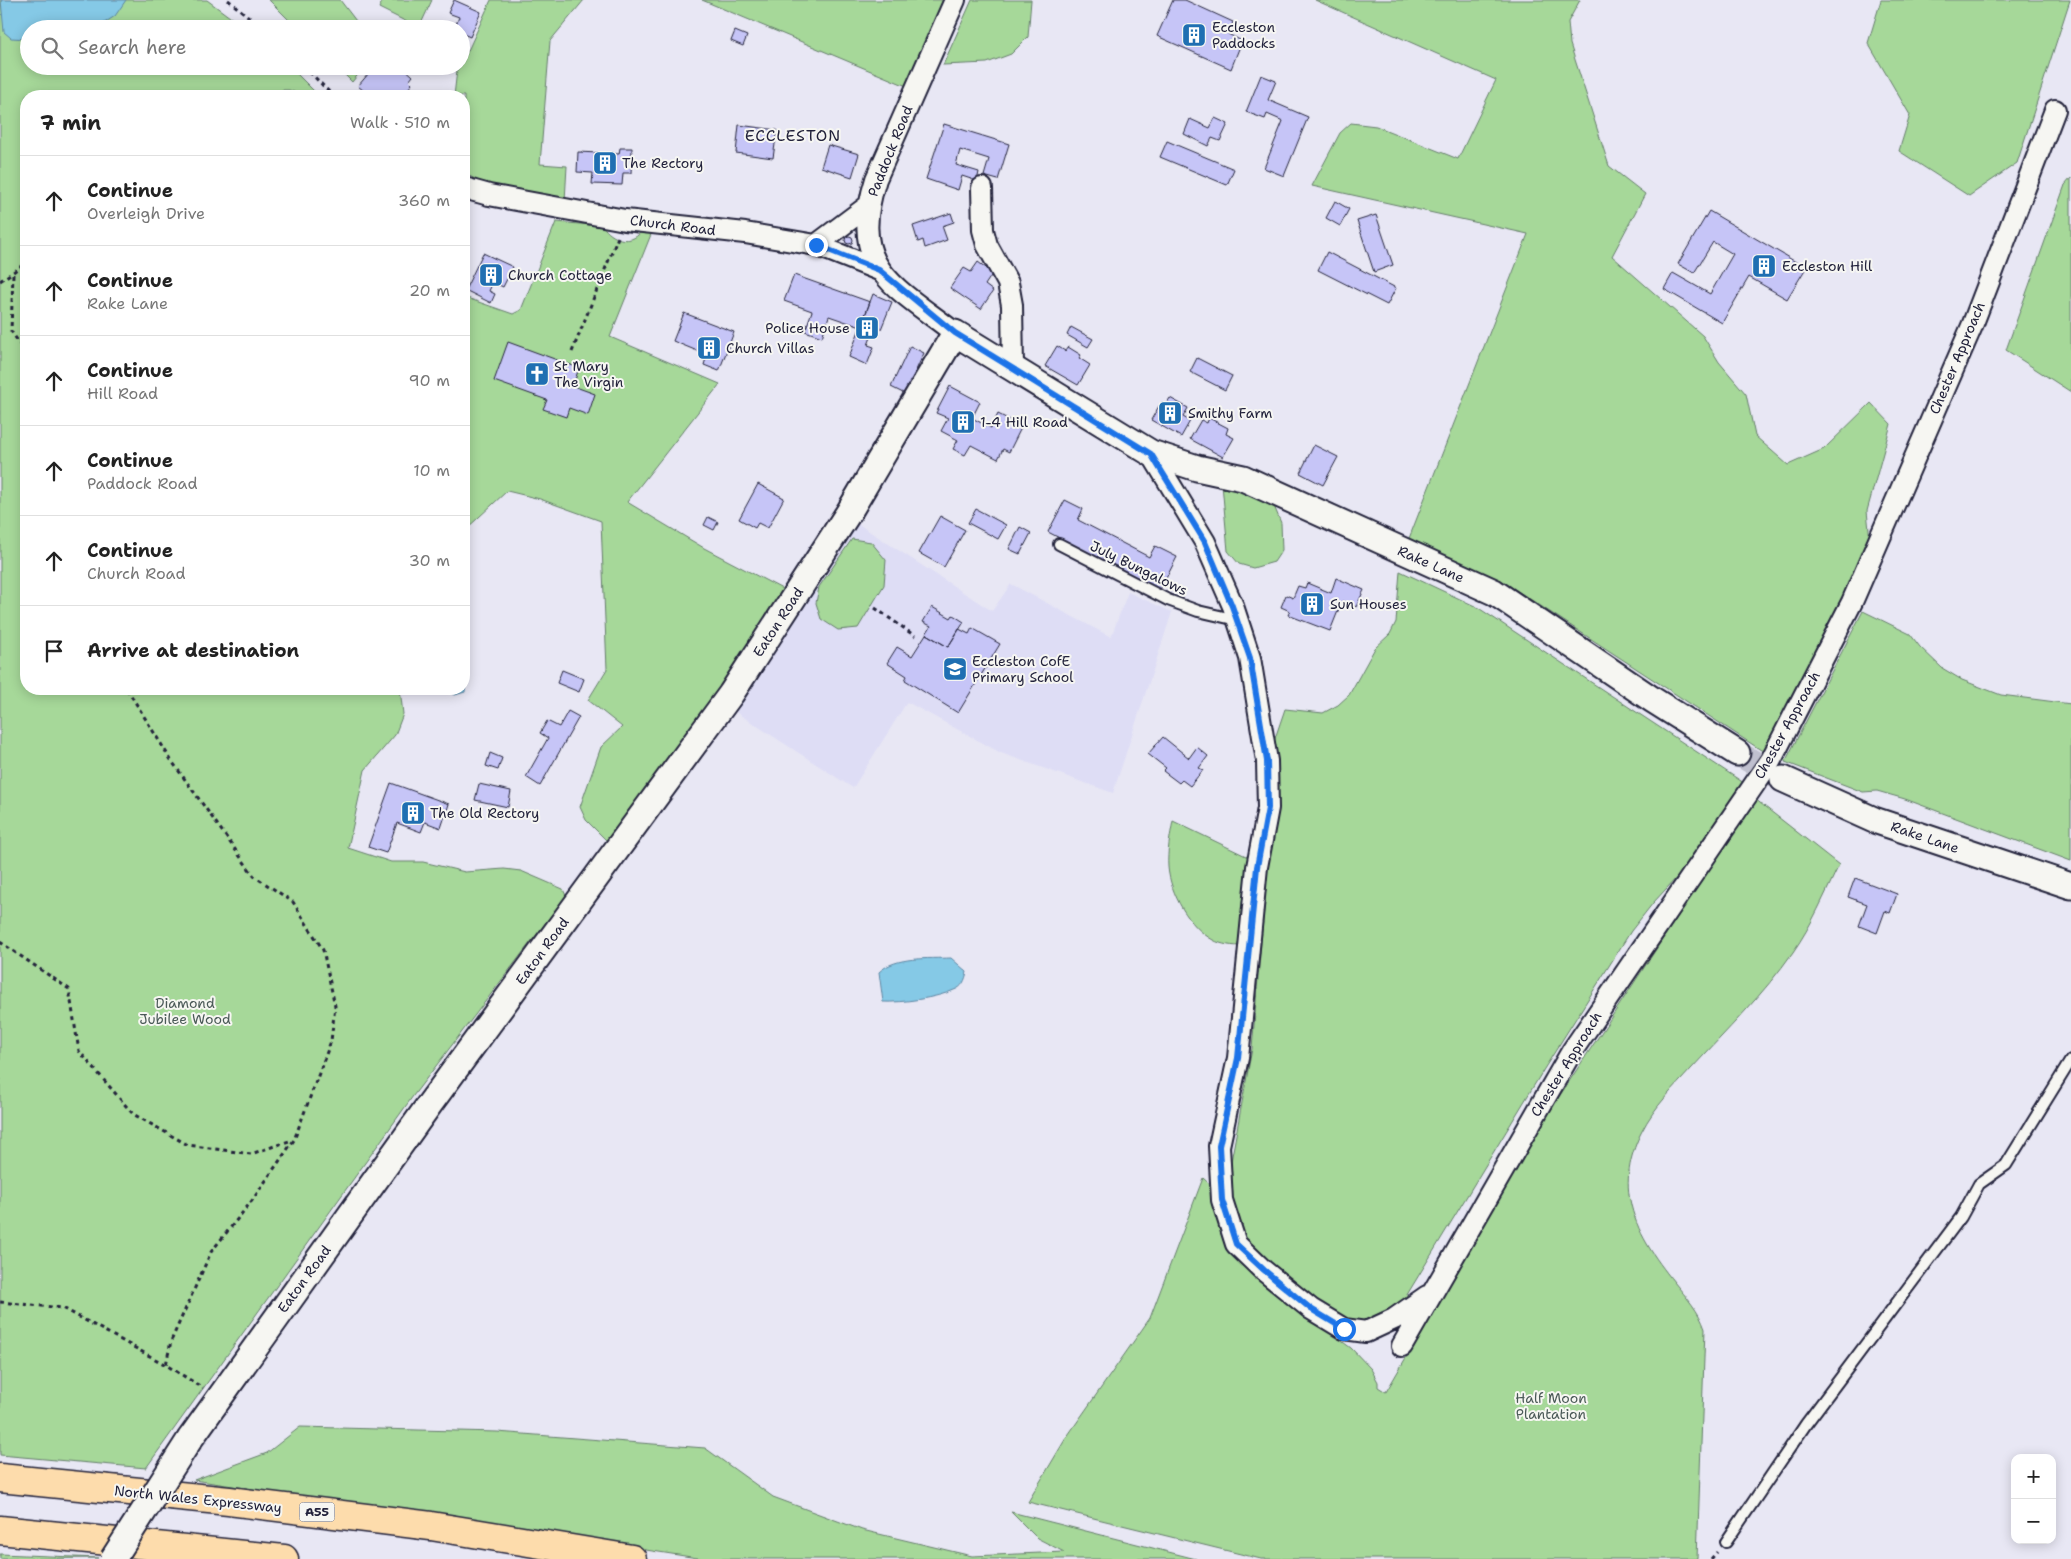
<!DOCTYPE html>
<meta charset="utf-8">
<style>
body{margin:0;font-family:"Shantell Sans",sans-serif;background:#f2f2f2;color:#222}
.controls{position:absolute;right:15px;bottom:15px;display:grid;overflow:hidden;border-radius:10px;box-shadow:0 2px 12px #0003}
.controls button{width:45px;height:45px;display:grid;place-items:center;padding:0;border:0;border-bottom:1px solid #e0e0e0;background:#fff;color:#222;font:25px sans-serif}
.stop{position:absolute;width:15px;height:15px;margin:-11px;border:4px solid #1a73e8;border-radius:50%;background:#fff}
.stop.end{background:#1a73e8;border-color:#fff;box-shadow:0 1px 5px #0008}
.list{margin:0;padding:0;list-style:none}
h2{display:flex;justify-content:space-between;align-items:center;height:65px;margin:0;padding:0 20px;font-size:21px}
h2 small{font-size:16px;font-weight:400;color:#767676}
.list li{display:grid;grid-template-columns:32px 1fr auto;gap:15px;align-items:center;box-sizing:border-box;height:90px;padding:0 20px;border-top:1px solid #e0e0e0}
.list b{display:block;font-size:19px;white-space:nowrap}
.list p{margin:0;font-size:16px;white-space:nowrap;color:#767676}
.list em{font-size:16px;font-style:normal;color:#767676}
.icon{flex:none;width:28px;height:28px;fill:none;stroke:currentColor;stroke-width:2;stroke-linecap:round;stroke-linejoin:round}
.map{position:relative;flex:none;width:2071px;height:1559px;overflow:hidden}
.search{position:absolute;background:#fff;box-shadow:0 2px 12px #0003;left:20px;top:20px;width:450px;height:55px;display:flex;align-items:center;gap:12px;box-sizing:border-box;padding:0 18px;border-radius:28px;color:#767676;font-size:19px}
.panel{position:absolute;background:#fff;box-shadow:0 2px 12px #0003;left:20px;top:90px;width:450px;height:605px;border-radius:20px}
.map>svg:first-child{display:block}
</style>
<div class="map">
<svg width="2071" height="1559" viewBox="0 0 2071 1559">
<rect width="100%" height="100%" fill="#e8e7f4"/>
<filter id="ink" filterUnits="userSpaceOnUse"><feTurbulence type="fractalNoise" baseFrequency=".02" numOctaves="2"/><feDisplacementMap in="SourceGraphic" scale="10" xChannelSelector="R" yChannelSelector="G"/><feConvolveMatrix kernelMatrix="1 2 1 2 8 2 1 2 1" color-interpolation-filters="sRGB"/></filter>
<g filter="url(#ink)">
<!-- built -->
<path fill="#deddf5" d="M855,522L992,611L1011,584L1111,637L1128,592L1172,612L1113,793L1001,753L907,702L853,788L731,709Z"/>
<!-- green -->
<path fill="#a6d899" stroke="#647d6a" d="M0,0H207L246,29H29V66H289L319,96H304L289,90H283L277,96H26V689H400L403,714L395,735L365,770L348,848L391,862H423L465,872L504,869L521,871L563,889L566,896L413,1096L146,1468L0,1455Z
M269,0H340L356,21L365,29H298Z
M383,0H432L419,28L379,8Z
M491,0H584L550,41L540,164L567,166L565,201L490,187L464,173V96H454L457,70L461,66Z
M702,0H945L909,87Z
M972,0H1031L1028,37L1011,54L987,63L943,65Z
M1315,0H1580L1568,22L1570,44L1609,166L1645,194L1612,256L1703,336L1719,362L1746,394L1755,436L1788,465L1824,449L1871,403L1891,424L1867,511L1870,540L1821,648L1764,752L1510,586L1408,541L1528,234L1312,186L1340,133L1351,123L1376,126L1458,159L1496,80Z
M1881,0H2070L2017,163L1969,196L1899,151L1910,115L1868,43Z
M336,66H365L352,82Z
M2071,178V392L2006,350L2065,185Z
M556,222L603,226C611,239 630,246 641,232H652L610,337L720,384L627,502L704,548L784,590L695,725L610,844L586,820L580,807L601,747L622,727L588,700L607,669L601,521L540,499L507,491L464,531V297L513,314L521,310Z
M1222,484L1272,501L1281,523L1282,550L1274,562L1253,568L1239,564L1228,551Z
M852,539L871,542L886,560L884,585L858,628L838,630L821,619L816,603L819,587Z
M1400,571L1477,607L1744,783L1692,861L1653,903L1631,931L1544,1069L1385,1331L1328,1315L1247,1243L1236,1221L1227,1183L1252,1049L1269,849L1271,750L1285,709L1323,713L1338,705L1349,695L1375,648L1390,634L1396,622Z
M1863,611L1910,634L1920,647L1942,668L1962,680L2001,695L2071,704V861L1905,799L1877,791L1863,792L1785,762Z
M1755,799L1839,865C1825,894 1812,925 1793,952C1764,994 1726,1031 1691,1069C1674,1088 1654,1107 1642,1131C1631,1152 1625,1177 1630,1200C1636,1232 1655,1258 1674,1282C1687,1298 1699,1311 1705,1329L1697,1559H1261L1028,1502L1066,1438L1150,1318L1203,1178L1216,1190L1275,1292L1351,1348L1371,1369L1378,1382V1387L1386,1392L1547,1115Z
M1173,821L1250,858L1243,946C1233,946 1222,945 1213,940C1189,927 1170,893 1168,867C1167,852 1170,836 1173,821Z
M300,1427L497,1432L705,1448L773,1497L862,1530L972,1556L1064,1552L1037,1538L1011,1512L1196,1559H704L194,1480L267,1453Z
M0,1554L98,1558L0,1559Z"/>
<!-- water -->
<path fill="#85c9e6" stroke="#5d86a2" d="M1,0H126L115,16L95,29H29V39L11,38L4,32Z
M464,673L466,678L465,692L455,695L446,689H464Z
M951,958L967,972C965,980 963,987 954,990C937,998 901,1003 883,1002L879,972C896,956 928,959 951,958Z"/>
<!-- building -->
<path fill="#c6c5f7" stroke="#22223b" d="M454,0L481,12L470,37L461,33V29H454L459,17L448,13Z
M1173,0H1185L1233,22L1228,34L1242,41L1231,69L1157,36Z
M735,31L747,36L743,46L731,41Z
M375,66H402L413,76L409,81L412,84L402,96H370L358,86Z
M1261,75L1276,81L1268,100L1308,117L1284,176L1264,168L1283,121L1267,114L1265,119L1246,112Z
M1215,118L1228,124L1220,141L1212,138L1208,146L1184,134L1190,119L1210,128Z
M944,124L1009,144L998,180L984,176L989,159L960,150L956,165L979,172L977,181L962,176L958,190L926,179Z
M739,125L777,130L773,158L736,153Z
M1167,141L1234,169L1227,185L1160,157Z
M828,145L859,154L852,177L821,167Z
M620,148H632L631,173H623L622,185L592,184L593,173L577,172L578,152L619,154Z
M1335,201L1349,209L1340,226L1326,218Z
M1709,211L1806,268L1787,299L1749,277L1722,323L1664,289L1673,273L1710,294L1733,254L1713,242L1694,273L1678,264Z
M951,213L954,222L942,226L947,240L925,248L923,240L918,242L913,226Z
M1376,215L1393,265L1374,272L1357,221Z
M845 240a4 4 0 1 1 8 0a4 4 0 1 1-8 0Z
M1327,252L1396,288L1387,305L1318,270Z
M483,253L513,267L503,287L493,282L489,291L495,294L491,303L465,290Z
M978,262L993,273L985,285L993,291L981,309L950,288L964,268L971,272Z
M794,275L870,302L861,327L829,316L822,337L805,331L812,311L784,301Z
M873,294L892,302L881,329L875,327L868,345L874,347L867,365L849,357Z
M684,313L734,332L719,371L704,365L707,355L673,341Z
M1071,327L1093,339L1088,347L1067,335Z
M508,342L579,368L573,386L595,394L588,415L569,408L566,417L543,409L547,400L494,381Z
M910,346L924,353L905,394L891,387Z
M1057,346L1065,351L1068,347L1081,355L1079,358L1090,365L1078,385L1045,366Z
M1197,358L1232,376L1225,390L1190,372Z
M950,386L980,402L972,418L991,428L998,414L1022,426L1009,452L1003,449L998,459L971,445L965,455L953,449L958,440L941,431L948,418L936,413Z
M1170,398L1188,408L1183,417L1190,421L1181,437L1151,420L1159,406L1164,408Z
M1209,418L1228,428L1226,434L1234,438L1223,457L1190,439L1201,420L1207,423Z
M1314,445L1338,457L1323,485L1300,473Z
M758,484L784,498L768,528L758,523L755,528L739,519Z
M1065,500L1083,509L1078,520L1149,557L1155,546L1177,557L1160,590L1048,532Z
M976,509L1006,525L998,539L968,523Z
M940,516L965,530L944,567L919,553Z
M708,517L718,522L714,530L704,525Z
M1020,527L1031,533L1020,554L1009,549Z
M1336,578L1364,590L1356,607L1342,601L1330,631L1288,615L1290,611L1281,607L1286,595L1293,598L1298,586L1305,588L1307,583L1331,593Z
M932,607L951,618L953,615L964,622L948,647L926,634L931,626L923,622Z
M972,628L1000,644L958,713L905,680L907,676L887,663L897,647L912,656L926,634L948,647L959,629L969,634Z
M562,670L584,679L579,692L557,683Z
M568,711L579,717L540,786L526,777L548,738L540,733L547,721L559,727Z
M1163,737L1189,758L1197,747L1208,756L1199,768L1203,770L1190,786L1182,780L1179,783L1163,771L1166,768L1148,754Z
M490,753L502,758L498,770L486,766Z
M391,783L449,804L441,828L425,822L421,832L397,823L386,853L368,847Z
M479,784L511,791L508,807L475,800Z
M1855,878L1897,894L1890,913L1885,911L1877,933L1859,926L1867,904L1848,897Z"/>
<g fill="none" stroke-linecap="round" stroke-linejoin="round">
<!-- tertiary-tunnel -->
<path stroke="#c0c0cf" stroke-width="25" stroke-dasharray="25 12" stroke-linecap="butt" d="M1737,753L1783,779"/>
<defs>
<path id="service" d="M1059,544L1168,600L1198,611L1237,620
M1726,1542L1806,1424L1961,1217L1979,1184L2006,1165L2071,1060"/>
<path id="minor" d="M464,188L489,195L625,220L745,233L816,245L879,270
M982,188L983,230L987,245L1008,283L1012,305L1013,368
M816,245L868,206
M955,333C892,284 848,268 876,179L955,0
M1151,453L1205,542L1233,606L1250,658L1267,761L1268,808L1257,867L1238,1058L1219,1146L1222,1200L1236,1244L1263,1270L1311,1309L1344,1329L1366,1332L1394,1319L1427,1296
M1402,1346L1572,1051L1771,760L1852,602L1972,326L2055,110"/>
<path id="tertiary" d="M1783,779L1874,820L2071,886
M190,1439L429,1105L731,694L849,512L955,333L1151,453L1197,468L1243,478L1494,592L1653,700L1737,753"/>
<path id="trunk" d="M0,1478L229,1501L431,1526L632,1559
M0,1530L284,1559"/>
</defs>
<!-- service casing -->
<use href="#service" stroke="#22223b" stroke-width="14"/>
<!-- minor casing -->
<use href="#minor" stroke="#22223b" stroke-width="24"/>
<!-- tertiary casing -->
<use href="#tertiary" stroke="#22223b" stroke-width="29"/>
<!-- trunk casing -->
<use href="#trunk" stroke="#22223b" stroke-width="31"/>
<!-- path -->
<path stroke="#22223b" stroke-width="3" stroke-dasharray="4 4" stroke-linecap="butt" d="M228,0L264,29
M304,66L333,96
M13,274L11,331L26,353
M0,281L26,263
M572,352L618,237
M875,608L915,636
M127,689L171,760L254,876L293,902L323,950L335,1006L331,1041L294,1140L251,1202L211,1252L171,1341L166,1365
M0,942L69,989L79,1051L133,1114L188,1145L251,1154L292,1140
M0,1302L63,1308L166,1365L203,1388
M1711,1559L1717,1552"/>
<!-- service -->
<use href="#service" stroke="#f6f6f2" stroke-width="10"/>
<!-- minor -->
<use href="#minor" stroke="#f6f6f2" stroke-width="20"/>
<!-- tertiary -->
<use href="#tertiary" stroke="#f6f6f2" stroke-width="25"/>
<!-- trunk -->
<use href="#trunk" stroke="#fddcac" stroke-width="28"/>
<defs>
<path id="tertiary-bridge" d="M113,1559L190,1439"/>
</defs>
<!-- tertiary-bridge casing -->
<use href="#tertiary-bridge" stroke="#22223b" stroke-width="29" stroke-linecap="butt"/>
<!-- tertiary-bridge -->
<use href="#tertiary-bridge" stroke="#f6f6f2" stroke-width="25"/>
</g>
</g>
<g fill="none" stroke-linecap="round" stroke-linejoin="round" filter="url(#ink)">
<!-- route -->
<path stroke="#1a73e8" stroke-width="6" d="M816,245L879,270L955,333L1151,454L1205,542L1232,606L1250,658L1267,761L1268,808L1257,867L1238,1058L1219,1146L1222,1200L1236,1244L1264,1270L1311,1309L1344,1329"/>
</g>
<!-- icons -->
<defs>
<symbol id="building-square" viewBox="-11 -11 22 22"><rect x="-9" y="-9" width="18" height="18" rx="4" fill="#1f6fb2" stroke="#f6f6f2"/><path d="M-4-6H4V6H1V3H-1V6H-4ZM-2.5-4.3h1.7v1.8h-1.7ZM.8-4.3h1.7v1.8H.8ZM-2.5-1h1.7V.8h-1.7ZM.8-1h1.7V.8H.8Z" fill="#fff"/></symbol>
<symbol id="church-square" viewBox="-11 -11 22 22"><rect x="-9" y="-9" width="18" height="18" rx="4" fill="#1f6fb2" stroke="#f6f6f2"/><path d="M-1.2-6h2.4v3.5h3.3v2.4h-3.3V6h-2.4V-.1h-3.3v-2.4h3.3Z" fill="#fff"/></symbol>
<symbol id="school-square" viewBox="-11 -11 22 22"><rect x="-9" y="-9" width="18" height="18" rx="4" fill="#1f6fb2" stroke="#f6f6f2"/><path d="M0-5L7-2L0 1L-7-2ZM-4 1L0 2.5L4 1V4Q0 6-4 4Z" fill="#fff"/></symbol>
</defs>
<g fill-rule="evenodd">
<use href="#building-square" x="1180" y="21" width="28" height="28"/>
<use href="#building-square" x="591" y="149" width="28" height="28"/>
<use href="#building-square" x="1750" y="252" width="28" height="28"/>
<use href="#building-square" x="477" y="261" width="28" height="28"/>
<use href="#building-square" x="853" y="314" width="28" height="28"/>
<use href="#building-square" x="695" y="334" width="28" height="28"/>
<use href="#church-square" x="523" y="360" width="28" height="28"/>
<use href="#building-square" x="1156" y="399" width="28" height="28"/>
<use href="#building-square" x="949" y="408" width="28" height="28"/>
<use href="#building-square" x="1298" y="590" width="28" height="28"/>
<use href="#school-square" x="941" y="655" width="28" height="28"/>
<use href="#building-square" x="399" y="799" width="28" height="28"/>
</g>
<g text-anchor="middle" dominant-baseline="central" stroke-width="4" stroke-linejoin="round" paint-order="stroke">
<!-- shield labels -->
<rect fill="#f6f6f2" stroke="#626272" stroke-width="1" x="299.5" y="1502.5" width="35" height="19" rx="4"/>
<g font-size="12" font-weight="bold" fill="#22223b">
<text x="317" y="1512">A55</text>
</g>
<!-- poi labels -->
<g font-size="14" fill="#22223b" stroke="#f6f6f2" text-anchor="start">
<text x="1212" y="27">Eccleston<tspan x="1212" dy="16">Paddocks</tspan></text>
<text x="622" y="163">The Rectory</text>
<text x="1782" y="266">Eccleston Hill</text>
<text x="508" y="275">Church Cottage</text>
<text x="850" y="328" text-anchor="end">Police House</text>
<text x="726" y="348">Church Villas</text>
<text x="554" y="366">St Mary<tspan x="554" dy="16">The Virgin</tspan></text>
<text x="1188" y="413">Smithy Farm</text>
<text x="980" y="422">1-4 Hill Road</text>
<text x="1330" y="604">Sun Houses</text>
<text x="972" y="661">Eccleston CofE<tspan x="972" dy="16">Primary School</tspan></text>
<text x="430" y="813">The Old Rectory</text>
</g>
<!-- street labels -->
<g font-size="14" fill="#22223b" stroke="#f6f6f2">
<text transform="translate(890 151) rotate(-68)">Paddock Road</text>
<text transform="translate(673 225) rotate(7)">Church Road</text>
<text transform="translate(1957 358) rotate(-67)">Chester Approach</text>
<text transform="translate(1431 564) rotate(24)">Rake Lane</text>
<text transform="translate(1139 568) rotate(26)">July Bungalows</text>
<text transform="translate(778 622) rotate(-57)">Eaton Road</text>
<text transform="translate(1787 725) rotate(-61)">Chester Approach</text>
<text transform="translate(1925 837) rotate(19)">Rake Lane</text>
<text transform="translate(542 951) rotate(-54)">Eaton Road</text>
<text transform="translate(1566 1064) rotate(-58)">Chester Approach</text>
<text transform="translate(304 1279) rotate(-54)">Eaton Road</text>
<text transform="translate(198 1499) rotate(6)">North Wales Expressway</text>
</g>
<!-- park labels -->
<g font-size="14" fill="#4a5957" stroke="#f6f6f2">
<text x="185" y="1003">Diamond<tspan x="185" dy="16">Jubilee Wood</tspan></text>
<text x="1551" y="1398">Half Moon<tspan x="1551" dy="16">Plantation</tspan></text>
</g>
<!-- quarter labels -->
<g font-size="16" letter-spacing="1" fill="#22223b" stroke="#f6f6f2">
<text x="793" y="135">ECCLESTON</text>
</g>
</g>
</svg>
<div class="controls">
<button>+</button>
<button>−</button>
</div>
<div class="stop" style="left:1344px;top:1329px"></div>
<div class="stop end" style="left:816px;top:245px"></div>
<div class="search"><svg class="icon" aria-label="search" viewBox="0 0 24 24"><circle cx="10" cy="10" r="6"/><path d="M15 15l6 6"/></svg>Search here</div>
<section class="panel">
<h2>7 min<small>Walk · 510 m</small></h2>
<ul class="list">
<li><svg class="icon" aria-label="ahead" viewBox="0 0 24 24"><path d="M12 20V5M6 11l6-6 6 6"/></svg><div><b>Continue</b><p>Overleigh Drive</p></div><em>360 m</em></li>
<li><svg class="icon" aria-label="ahead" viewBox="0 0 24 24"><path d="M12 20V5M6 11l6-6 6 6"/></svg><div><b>Continue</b><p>Rake Lane</p></div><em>20 m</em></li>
<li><svg class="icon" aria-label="ahead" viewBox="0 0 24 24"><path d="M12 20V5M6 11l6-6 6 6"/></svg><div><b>Continue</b><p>Hill Road</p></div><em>90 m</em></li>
<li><svg class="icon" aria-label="ahead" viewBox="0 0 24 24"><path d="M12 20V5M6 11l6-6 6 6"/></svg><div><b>Continue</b><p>Paddock Road</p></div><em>10 m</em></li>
<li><svg class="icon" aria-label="ahead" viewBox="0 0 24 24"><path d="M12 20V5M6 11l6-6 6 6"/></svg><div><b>Continue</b><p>Church Road</p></div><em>30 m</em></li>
<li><svg class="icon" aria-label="arrive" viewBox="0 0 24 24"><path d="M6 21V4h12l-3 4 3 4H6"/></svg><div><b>Arrive at destination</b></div></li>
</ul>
</section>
</div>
